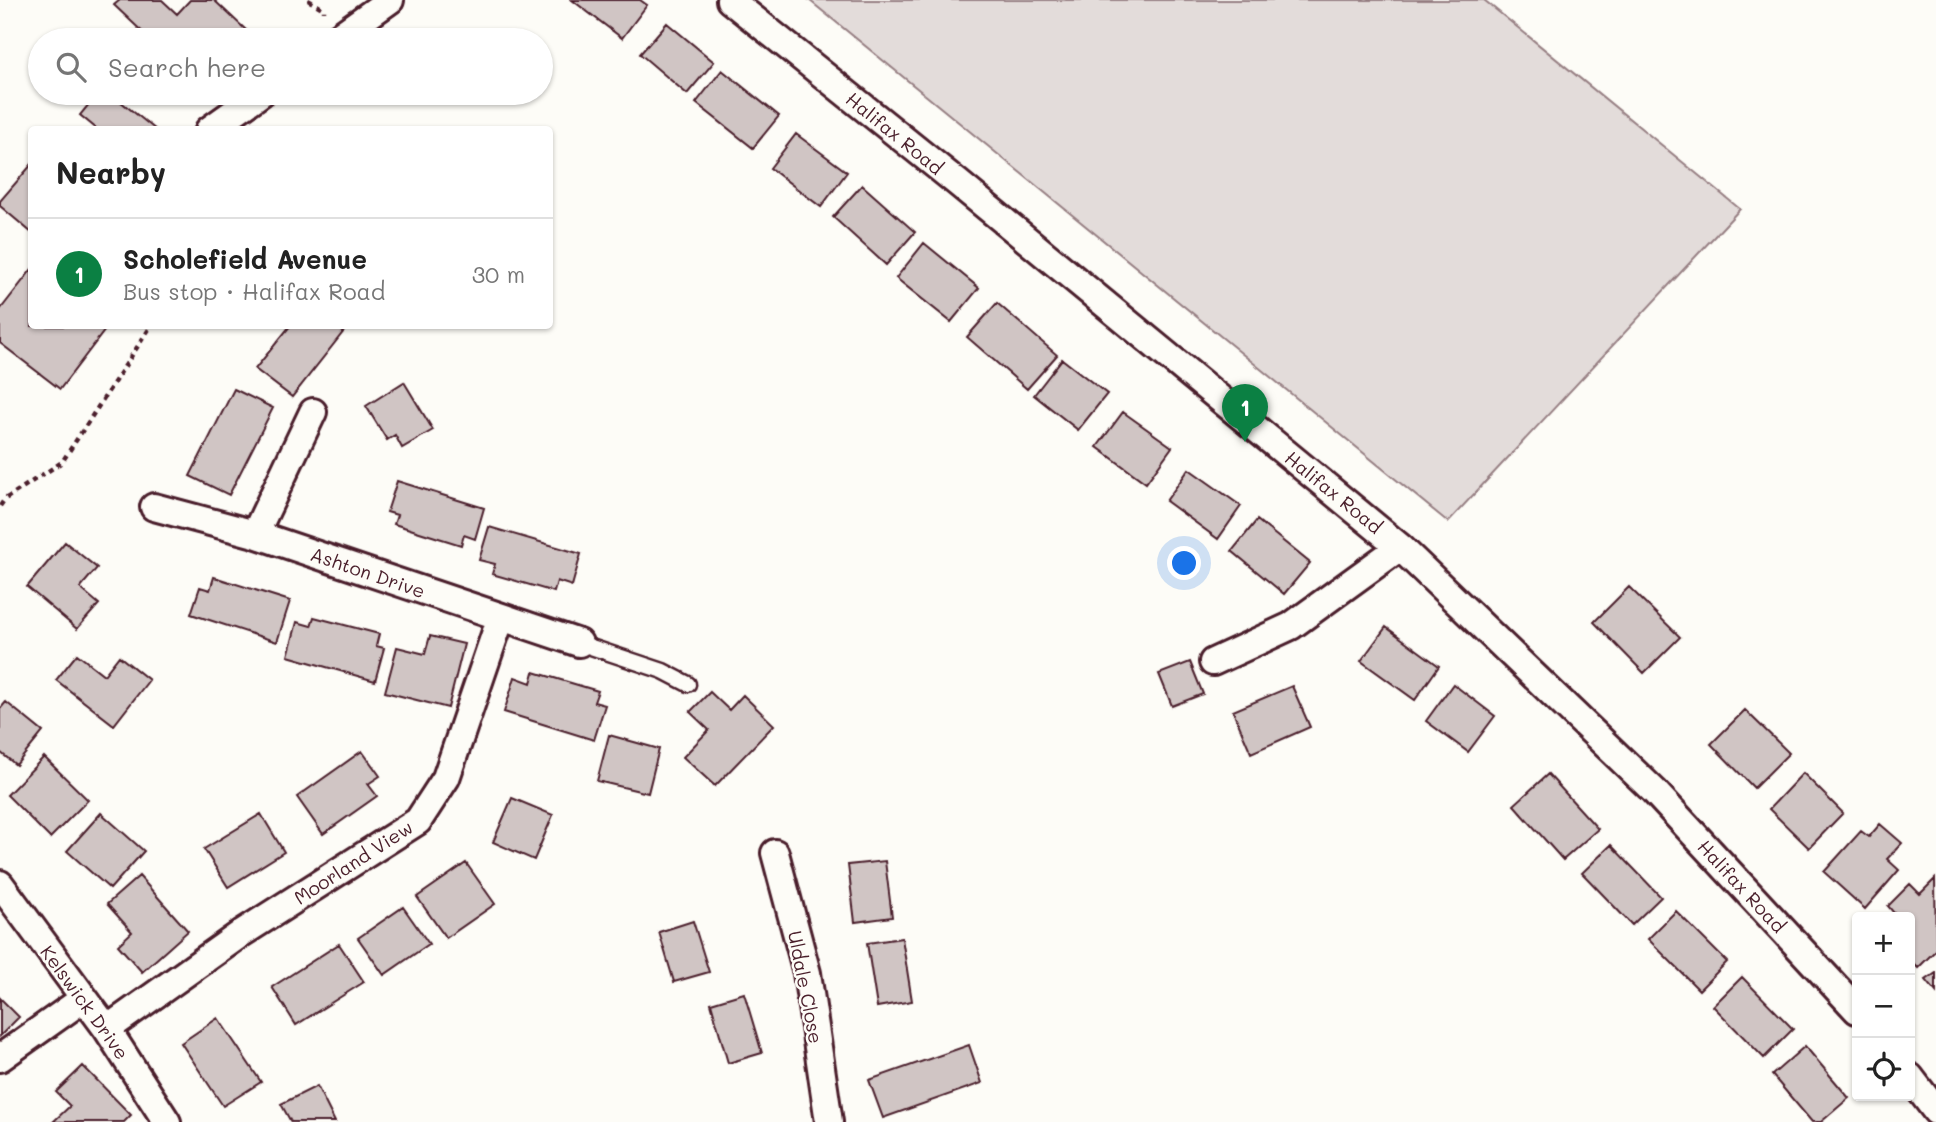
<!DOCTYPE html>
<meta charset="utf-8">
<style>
body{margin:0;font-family:Mali,sans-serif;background:#f2f2f2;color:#222}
.controls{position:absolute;right:21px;bottom:21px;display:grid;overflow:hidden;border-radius:7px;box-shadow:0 2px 5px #0004}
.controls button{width:63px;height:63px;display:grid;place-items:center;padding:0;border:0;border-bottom:2px solid #e0e0e0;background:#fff;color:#222;font:35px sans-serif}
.you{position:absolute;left:1185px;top:564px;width:24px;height:24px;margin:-18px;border:5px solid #fff;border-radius:50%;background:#1a73e8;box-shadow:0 0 0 10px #1a73e833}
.badge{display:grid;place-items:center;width:46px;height:46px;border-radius:50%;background:#0b8043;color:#fff;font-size:23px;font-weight:700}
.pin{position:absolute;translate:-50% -58px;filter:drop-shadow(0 2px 4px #0008)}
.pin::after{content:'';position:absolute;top:37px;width:24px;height:21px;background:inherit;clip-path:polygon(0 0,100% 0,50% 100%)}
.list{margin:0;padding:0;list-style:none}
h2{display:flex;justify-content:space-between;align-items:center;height:91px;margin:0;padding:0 28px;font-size:30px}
h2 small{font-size:23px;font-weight:400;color:#767676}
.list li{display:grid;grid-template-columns:46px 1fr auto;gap:21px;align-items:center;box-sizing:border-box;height:112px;padding:0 28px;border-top:2px solid #e0e0e0}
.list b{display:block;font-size:26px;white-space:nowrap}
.list p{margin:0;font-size:23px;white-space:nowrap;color:#767676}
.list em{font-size:23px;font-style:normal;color:#767676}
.icon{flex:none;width:38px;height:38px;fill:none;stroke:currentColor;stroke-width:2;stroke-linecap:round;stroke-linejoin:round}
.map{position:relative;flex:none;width:1936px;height:1122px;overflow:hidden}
.search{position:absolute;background:#fff;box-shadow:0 2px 5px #0004;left:28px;top:28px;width:525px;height:77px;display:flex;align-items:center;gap:18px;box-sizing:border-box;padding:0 24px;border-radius:38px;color:#767676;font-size:26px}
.panel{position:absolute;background:#fff;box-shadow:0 2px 5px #0004;left:28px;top:126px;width:525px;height:203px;border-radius:7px}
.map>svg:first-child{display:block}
</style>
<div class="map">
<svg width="1936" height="1122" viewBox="0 0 1936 1122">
<rect width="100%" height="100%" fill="#fdfcf7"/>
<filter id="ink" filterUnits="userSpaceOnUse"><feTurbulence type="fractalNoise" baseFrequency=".0143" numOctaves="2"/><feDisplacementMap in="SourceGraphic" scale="14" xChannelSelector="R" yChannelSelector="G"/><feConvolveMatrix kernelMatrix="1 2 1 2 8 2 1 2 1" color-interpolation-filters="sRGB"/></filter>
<g filter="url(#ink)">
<!-- green -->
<path fill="#e3dcda" stroke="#967e82" stroke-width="2" d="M809,0H1484L1740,209L1448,522Z"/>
<!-- building -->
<path fill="#d0c5c4" stroke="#4a1f2b" stroke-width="2" d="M120,0H162L177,14L190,0H214L246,30L236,40H214L208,35L202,40H151L114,5Z
M572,0H640L647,5L622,38Z
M667,23L714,62L687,94L640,54Z
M722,70L779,116L753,148L696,103Z
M98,93H110L156,130H98L80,115Z
M796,134L847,172L821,207L770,168Z
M32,164V233L0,206V201Z
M862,185L915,232L886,265L833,217Z
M924,243L979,288L951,322L896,278Z
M32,269V326H108L60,389L0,343V310Z
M997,303L1057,355L1027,389L967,337Z
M290,326H348L292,397L255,369Z
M1062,359L1107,394L1078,430L1034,395Z
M404,382L433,430L402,448L395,435L387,440L366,406Z
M234,389L273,408L229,495L190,476Z
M1123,412L1172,447L1146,483L1097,447Z
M1189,469L1241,506L1218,539L1166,501Z
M397,481L484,508L475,539L464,535L461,545L394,524L397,515L387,512Z
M1257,520L1310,563L1284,594L1232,551Z
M489,527L581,554L572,586L557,581L554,592L492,574L495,564L479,560Z
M65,542L97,568L80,588L99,604L77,629L27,587Z
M214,577L290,601L277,642L191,614L200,587L210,590Z
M1629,587L1680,637L1644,673L1594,622Z
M314,617L379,634L376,646L384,648L375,681L288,656L297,622L311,626Z
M1386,627L1439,666L1415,700L1361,661Z
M430,636L464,644L448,708L385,692L397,647L425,654Z
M77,654L104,675L119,656L149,680L114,725L56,680Z
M1190,662L1203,694L1172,706L1159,674Z
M534,672L598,691L594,702L605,705L594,740L504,712L515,677L531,683Z
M1453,684L1495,716L1468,752L1426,721Z
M1292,686L1310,727L1251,753L1233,711Z
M710,692L729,710L743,695L774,725L715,786L683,757L709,730L690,712Z
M6,702L43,732L16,765L0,752V709Z
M1745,710L1789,753L1754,788L1711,744Z
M609,735L659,749L648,793L597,781Z
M362,751L380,776L368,784L377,796L323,834L297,797Z
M44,757L88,800L50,838L7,795Z
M1803,773L1843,813L1809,848L1769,809Z
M1548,774L1598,829L1563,860L1514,805Z
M512,798L553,815L534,860L493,842Z
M101,813L144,851L110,889L67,851Z
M261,814L284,852L228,887L204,849Z
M1880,824L1902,843L1887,859L1899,870L1865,909L1824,872L1861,831L1869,837Z
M1611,845L1661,897L1632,925L1582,873Z
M885,861L892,917L855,922L848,865Z
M466,863L495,904L446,938L417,897Z
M139,876L188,931L142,972L118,945L132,932L107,904Z
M1935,879L1936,950L1918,968L1910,960V917H1889L1894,913L1888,906L1910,884L1920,894Z
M403,907L429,944L384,975L358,938Z
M1676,911L1727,962L1699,990L1648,939Z
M693,921L709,972L674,982L659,932Z
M902,938L912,1001L877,1007L867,943Z
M339,944L364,982L296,1025L272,987Z
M1936,973V992L1926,980Z
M1742,977L1793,1029L1764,1058L1713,1006Z
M744,993L762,1053L728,1063L711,1003Z
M0,998L19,1017L0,1036Z
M218,1018L261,1082L223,1106L181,1043Z
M969,1045L982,1083L883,1118L869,1080Z
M1805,1046L1849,1098L1821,1122H1812L1772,1075Z
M83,1066L131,1115L124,1122H53L70,1106L56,1092Z
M317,1086L335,1122H291L281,1104Z"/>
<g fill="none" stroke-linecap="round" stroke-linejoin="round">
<defs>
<path id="lane" d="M579,643L663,671L688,684"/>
<path id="street" d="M730,0L958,183L1400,547L1654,791L1857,1010
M334,40L390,0
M209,130L261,93
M154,507L255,534L579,643
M255,534L313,412
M1213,662L1291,626L1400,547
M775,853L807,973L829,1122
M0,884L107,1029L167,1122
M107,1029L242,933L418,821L446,778L501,617
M0,1058L83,999
M1910,1077L1936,1111"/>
</defs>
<!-- lane casing -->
<use href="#lane" stroke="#4a1f2b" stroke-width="19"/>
<!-- street casing -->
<use href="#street" stroke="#4a1f2b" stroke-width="32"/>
<!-- path -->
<path stroke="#4a1f2b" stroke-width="4.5" stroke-dasharray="5 5" stroke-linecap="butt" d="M308,0L324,9V12
M0,506L5,499L62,462L151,326"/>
<!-- lane -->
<use href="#lane" stroke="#fdfcf7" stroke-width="14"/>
<!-- street -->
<use href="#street" stroke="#fdfcf7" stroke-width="26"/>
</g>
</g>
<g text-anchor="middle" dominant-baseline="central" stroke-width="5" stroke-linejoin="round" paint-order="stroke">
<!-- street labels -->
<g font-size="19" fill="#4a1f2b" stroke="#fdfcf7">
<text transform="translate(895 133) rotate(39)">Halifax Road</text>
<text transform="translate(1334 492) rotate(39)">Halifax Road</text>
<text transform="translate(368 572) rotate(19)">Ashton Drive</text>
<text transform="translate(353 862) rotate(-33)">Moorland View</text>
<text transform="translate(1742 886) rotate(47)">Halifax Road</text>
<text transform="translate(806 987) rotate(79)">Uldale Close</text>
<text transform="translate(85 1002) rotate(54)">Kelswick Drive</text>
</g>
</g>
</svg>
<div class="controls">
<button>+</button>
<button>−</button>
<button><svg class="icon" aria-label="locate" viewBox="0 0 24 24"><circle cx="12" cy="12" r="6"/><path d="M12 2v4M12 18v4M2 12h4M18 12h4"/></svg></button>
</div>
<div class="you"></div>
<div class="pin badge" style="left:1245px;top:442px">1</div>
<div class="search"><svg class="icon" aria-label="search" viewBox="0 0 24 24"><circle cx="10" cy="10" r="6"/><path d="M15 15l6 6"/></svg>Search here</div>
<section class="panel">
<h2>Nearby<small></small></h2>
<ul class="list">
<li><span class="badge">1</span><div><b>Scholefield Avenue</b><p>Bus stop · Halifax Road</p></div><em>30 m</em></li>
</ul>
</section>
</div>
